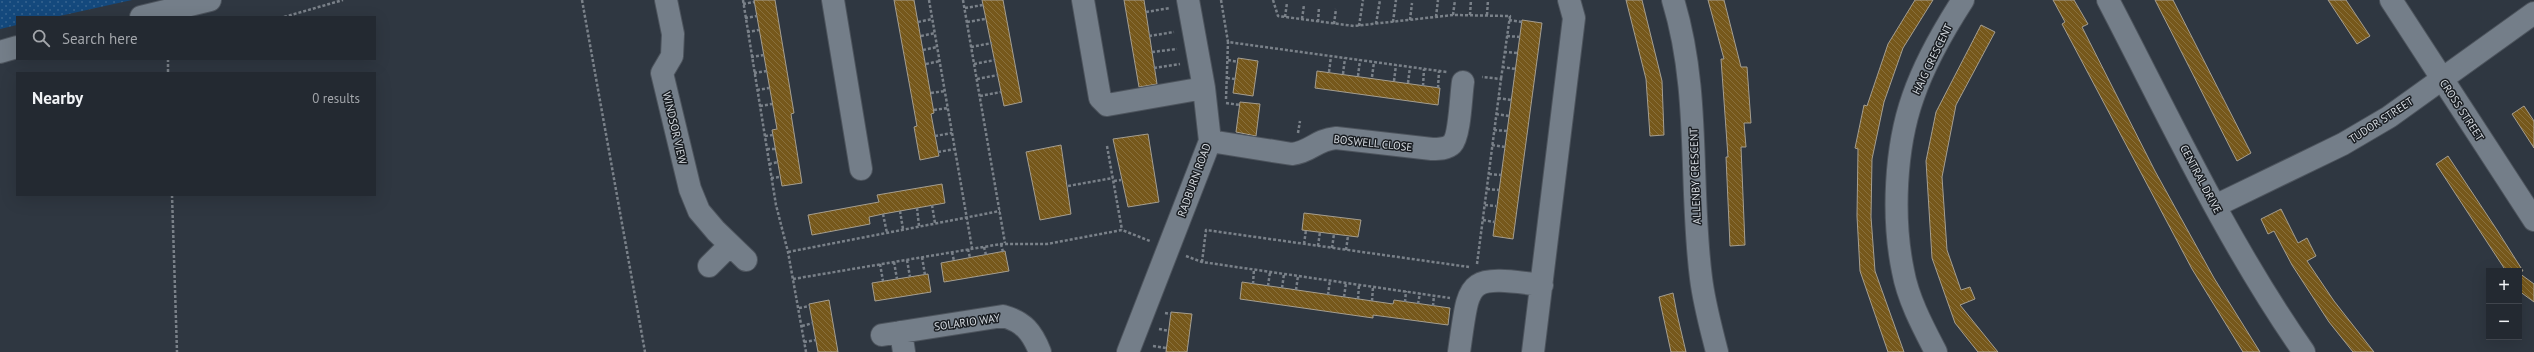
<!DOCTYPE html>
<meta charset="utf-8">
<style>
body{margin:0;font-family:"PT Sans",sans-serif;background:#2b3139;color:#f1f3f6}
.controls{position:absolute;right:12px;bottom:12px;display:grid;overflow:hidden;border-radius:0px;box-shadow:0 4px 16px #0002}
.controls button{width:36px;height:36px;display:grid;place-items:center;padding:0;border:0;border-bottom:1px solid #40454d;background:#232931;color:#f1f3f6;font:20px sans-serif}
.list{margin:0;padding:0;list-style:none}
h2{display:flex;justify-content:space-between;align-items:center;height:52px;margin:0;padding:0 16px;font-size:17px}
h2 small{font-size:13px;font-weight:400;color:#a3a6ab}
.icon{flex:none;width:22px;height:22px;fill:none;stroke:currentColor;stroke-width:2;stroke-linecap:round;stroke-linejoin:round}
.map{position:relative;flex:none;width:2534px;height:352px;overflow:hidden}
.search{position:absolute;background:#232931;box-shadow:0 4px 16px #0002;left:16px;top:16px;width:360px;height:44px;display:flex;align-items:center;gap:10px;box-sizing:border-box;padding:0 14px;border-radius:0px;color:#a3a6ab;font-size:15px}
.panel{position:absolute;background:#232931;box-shadow:0 4px 16px #0002;left:16px;top:72px;width:360px;height:124px;border-radius:0px}
.map>svg:first-child{display:block}
</style>
<div class="map">
<svg width="2534" height="352" viewBox="0 0 2534 352">
<defs>
<pattern id="grass-dots" width="8" height="8" patternUnits="userSpaceOnUse"><rect width="8" height="8" fill="#14497d"/><path d="M2 2h.1M6 6h.1" fill="none" stroke="#36638f" stroke-width="1.8" stroke-linecap="round"/></pattern>
<pattern id="building-back-hatch" width="6" height="6" patternUnits="userSpaceOnUse"><rect width="6" height="6" fill="#76581b"/><path d="M-1 5l2 2M0 0l6 6M5-1l2 2" fill="none" stroke="#89703c"/></pattern>
</defs>
<rect width="100%" height="100%" fill="#2f3741"/>
<!-- grass -->
<path fill="url(#grass-dots)" d="M0,0H132L55,17H17V25L0,29Z"/>
<!-- building -->
<path fill="url(#building-back-hatch)" stroke="#a59e90" d="M754,0H775L794,113L791,114L802,183L782,186L772,130L777,129Z
M894,0H914L934,113L931,114L939,156L920,160L914,127L917,126Z
M982,0H1003L1022,102L1004,106Z
M1124,0H1144L1157,84L1139,87Z
M1626,0H1642L1662,81L1664,135L1650,136L1646,79Z
M1708,0H1724L1741,67H1747L1751,123H1744L1746,147H1741L1745,245L1730,246L1726,157H1728L1721,59H1724Z
M1915,0H1933L1903,48L1884,102L1872,159L1871,217L1875,271L1904,352H1888L1860,271L1857,216L1858,149L1855,148L1864,105L1867,106L1888,44Z
M2053,0H2074L2088,24L2082,27L2155,171L2214,278L2260,352H2243L2192,269L2062,24L2065,22Z
M2155,0H2173L2251,153L2237,161Z
M2328,0H2346L2370,36L2357,44Z
M1522,20L1542,23L1513,239L1493,236Z
M1981,25L1995,32L1956,105L1942,177L1947,250L1961,290L1970,287L1975,299L1960,305L1998,352H1978L1955,323L1932,258L1926,161L1936,112Z
M1238,58L1258,61L1253,96L1233,93Z
M1317,71L1440,88L1438,105L1315,88Z
M1240,102L1260,104L1256,136L1236,132Z
M2524,106L2534,121V148L2512,114Z
M1148,134L1159,202L1128,207L1113,139Z
M1061,145L1071,214L1040,220L1026,152Z
M2448,156L2497,230L2523,271H2506L2436,164Z
M942,184L945,203L883,214L869,217L870,224L812,235L808,215L879,202L877,195Z
M2281,209L2298,243L2307,238L2316,256L2307,261L2334,301L2374,352H2353L2329,322L2292,265L2274,231L2268,234L2261,219Z
M1304,213L1361,220L1358,237L1302,230Z
M1005,251L1009,271L944,282L941,263Z
M2519,273L2534,284V302L2519,291Z
M928,274L931,292L875,301L872,283Z
M1242,282L1393,304L1394,300L1450,308L1448,325L1373,315V318L1240,299Z
M1673,293L1677,314L1686,352H1671L1659,297Z
M829,300L838,352H818L809,304Z
M1171,312L1192,314L1187,352H1166Z"/>
<g fill="none" stroke-linecap="round" stroke-linejoin="round">
<defs>
<path id="minor" d="M666,0L673,34L672,56L662,73L690,189L699,211L716,231L746,260
M833,0L861,169
M1083,0L1100,98L1107,105L1204,88
M1673,0C1701,91 1689,185 1701,278C1704,303 1711,328 1717,352
M2108,0C2170,119 2227,242 2304,352
M2391,0L2534,220
M141,17L210,0
M0,52L17,47
M1210,141L1292,154C1311,152 1315,140 1336,138L1432,149C1439,149 1447,149 1452,144C1460,136 1461,94 1463,82
M2215,206L2343,144L2389,117L2534,13
M709,266L730,245
M901,332L904,352
M882,335L1003,316C1024,322 1032,332 1040,352
M1128,352L1210,141L1204,88L1188,0
M1459,352C1470,278 1464,275 1542,285
M1533,352L1574,18L1569,0
M1936,352C1923,327 1908,299 1903,271C1892,218 1895,148 1913,97C1925,62 1943,31 1963,0"/>
</defs>
<!-- minor casing -->
<use href="#minor" stroke="#4d545d" stroke-width="24"/>
<!-- path -->
<path stroke="#7a8189" stroke-width="2.5" stroke-dasharray="3 2" stroke-linecap="butt" d="M582,0L645,352
M743,0L776,205L788,252L806,352
M929,0L972,248
M963,0L1005,243
M1221,0L1228,42L1447,72
M1273,0L1278,16L1354,26L1453,15L1510,16L1501,79
M743,4L754,2
M965,8L983,5
M1146,12L1170,8
M1453,15L1455,0
M1470,15L1471,0
M1487,15L1488,0
M284,17L343,0
M1285,17L1287,3
M1436,17L1438,0
M745,18L757,16
M1302,19L1304,5
M1410,20L1412,3
M1509,20L1522,22
M918,22L932,19
M967,22L985,19
M1318,22L1319,7
M1393,22L1396,0
M1334,24L1336,9
M1376,24L1380,0
M1359,26L1363,0
M747,32L759,30
M921,36L935,33
M1149,36L1174,32
M1507,36L1520,37
M971,47L992,43
M923,50L937,47
M1152,52L1177,49
M1504,52L1518,53
M751,57L764,55
M168,59V73
M1228,60L1238,62
M926,64L940,61
M974,64L995,60
M1502,67L1516,69
M1154,68L1180,64
M1329,72L1331,56
M754,73L767,71
M1343,74L1345,58
M1358,76L1360,60
M1372,77L1374,62
M1227,78L1235,79
M977,79L998,75
M1394,81L1396,65
M1408,83L1410,67
M1423,86L1424,69
M1438,88L1439,71
M757,90L769,88
M931,93L945,91
M980,96L1001,92
M1498,98L1511,100
M1226,99L1228,42
M1226,103L1240,105
M760,106L772,104
M934,110L948,108
M1496,114L1509,116
M1494,130L1507,131
M1298,133L1300,121
M765,136L773,135
M935,136L952,133
M1492,145L1505,147
M1107,146L1122,230
M767,149H775
M938,152L955,149
M769,164L778,162
M1489,174L1501,175
M771,178L780,177
M1114,181L1121,180
M1068,186L1113,178
M1487,189L1499,190
M172,195L177,352
M932,205L935,223
M1485,205L1496,206
M917,208L919,226
M900,211L903,229
M883,214L887,233
M1483,220L1494,222
M1001,244L1003,252
M1304,244L1306,230
M1318,246L1320,232
M984,247L986,255
M1332,248L1334,234
M968,249L970,258
M1346,250L1348,236
M788,252L1000,211
M952,252L954,261
M1186,256L1202,262L1450,298
M922,257L925,275
M907,260L910,277
M894,262L897,279
M1202,262L1206,230L1469,267
M880,264L883,281
M1477,264L1501,79L1482,77
M793,279L1001,244H1047L1122,230L1150,241
M1253,284L1254,269
M1268,286L1270,272
M1282,288L1284,274
M1296,290L1298,276
M1328,295L1330,280
M1344,297L1346,283
M1358,299L1359,285
M1372,301L1373,287
M1405,302L1406,291
M1418,304L1420,293
M1433,306L1434,295
M799,308L810,306
M1165,313L1171,314
M802,326L813,323
M1159,329L1169,331
M804,342L816,340
M1153,346L1166,348"/>
<!-- minor -->
<use href="#minor" stroke="#747e89" stroke-width="22"/>
</g>
<g text-anchor="middle" dominant-baseline="central" stroke-width="3" stroke-linejoin="round" paint-order="stroke">
<!-- street labels -->
<g font-size="11" fill="#d9dee4" stroke="#1a1e23">
<text transform="translate(1932 59) rotate(-64)">HAIG CRESCENT</text>
<text transform="translate(2462 110) rotate(57)">CROSS STREET</text>
<text transform="translate(2381 120) rotate(-33)">TUDOR STREET</text>
<text transform="translate(675 128) rotate(77)">WINDSOR VIEW</text>
<text transform="translate(1373 143) rotate(6)">BOSWELL CLOSE</text>
<text transform="translate(1695 176) rotate(-92)">ALLENBY CRESCENT</text>
<text transform="translate(2201 179) rotate(62)">CENTRAL DRIVE</text>
<text transform="translate(1194 180) rotate(-70)">RADBURN ROAD</text>
<text transform="translate(967 322) rotate(-8)">SOLARIO WAY</text>
</g>
</g>
</svg>
<div class="controls">
<button>+</button>
<button>−</button>
</div>
<div class="search"><svg class="icon" aria-label="search" viewBox="0 0 24 24"><circle cx="10" cy="10" r="6"/><path d="M15 15l6 6"/></svg>Search here</div>
<section class="panel">
<h2>Nearby<small>0 results</small></h2>
<ul class="list">
</ul>
</section>
</div>
